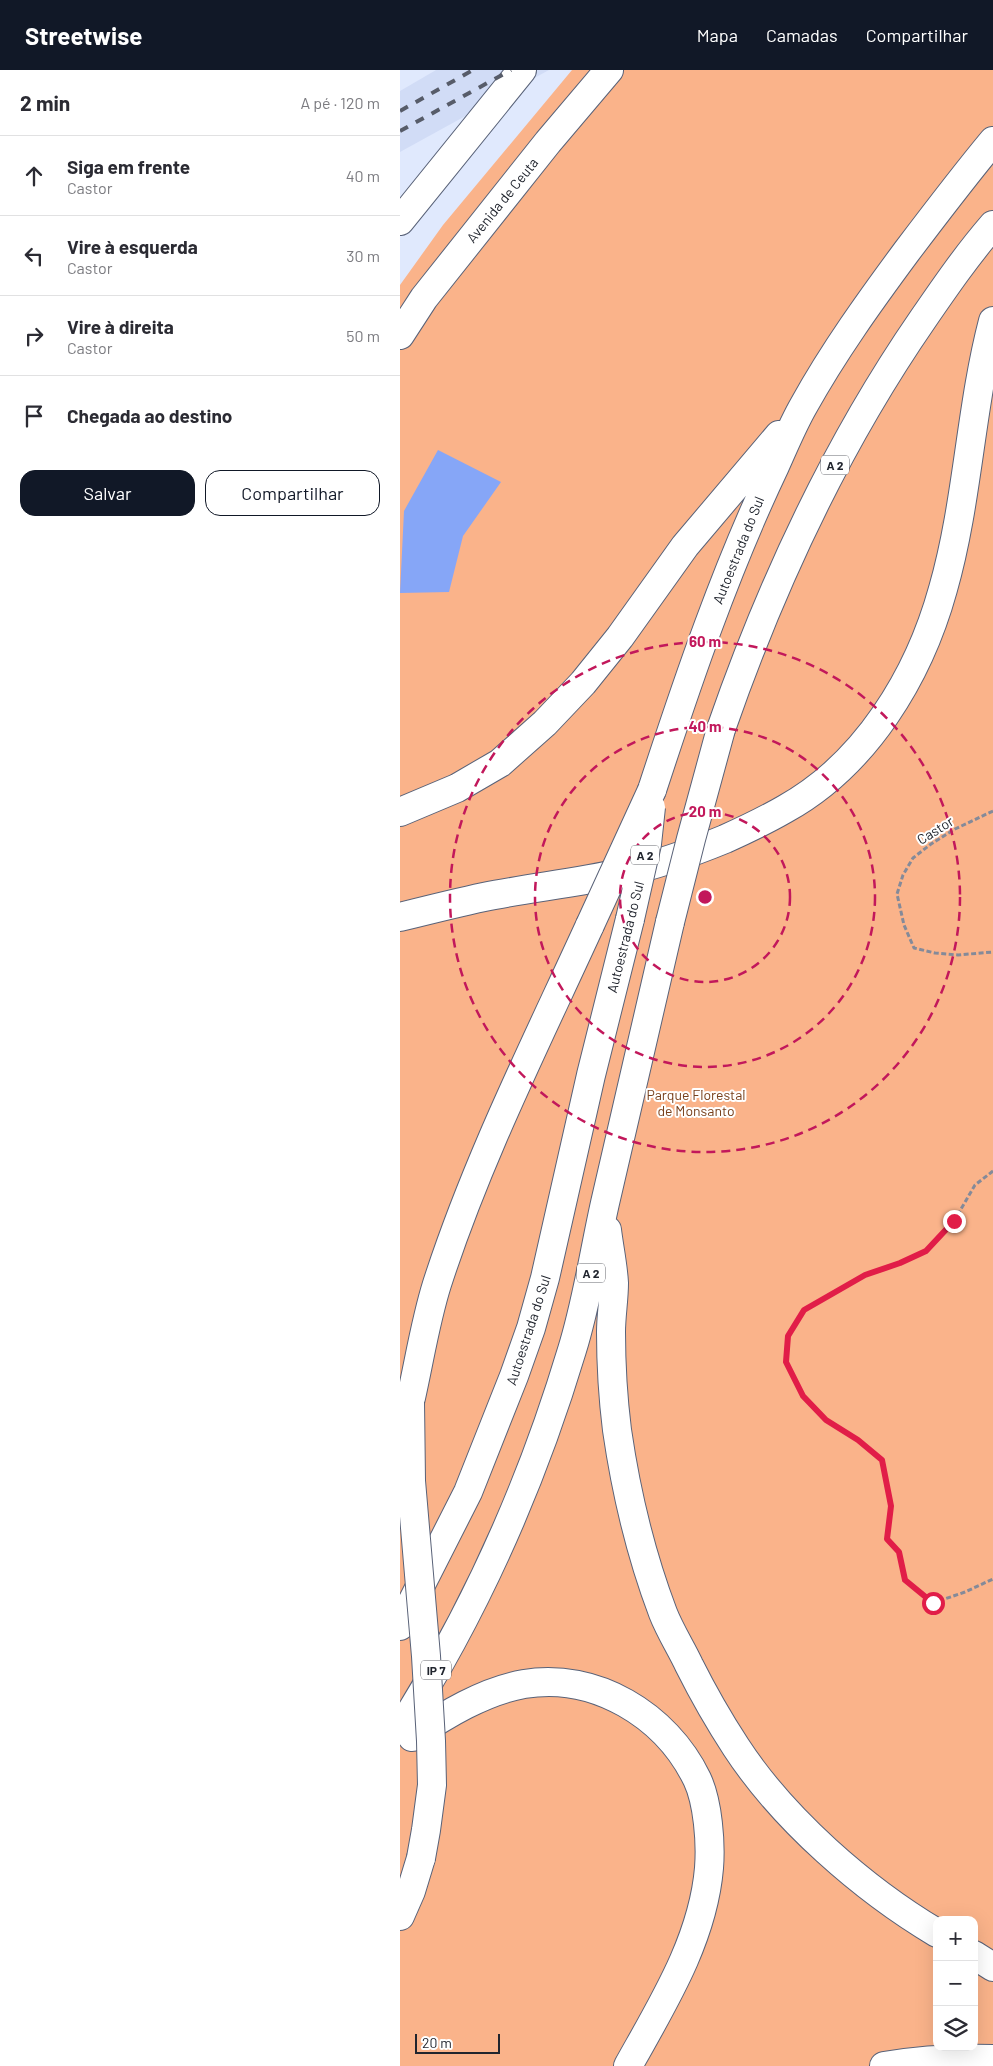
<!DOCTYPE html>
<html lang="pt">
<meta charset="utf-8">
<style>
body{margin:0;font-family:Barlow,sans-serif;background:#f2f2f3;color:#2b2b33}
.controls{position:absolute;right:15px;bottom:15px;display:grid;overflow:hidden;border-radius:10px;box-shadow:0 5px 20px #0002}
.controls button{width:45px;height:45px;display:grid;place-items:center;padding:0;border:0;border-bottom:1px solid #e1e1e2;background:#fff;color:#2b2b33;font:25px sans-serif}
.scale{position:absolute;left:15px;bottom:12px;width:85px;box-sizing:border-box;padding-left:5px;border:2px solid #21252e;border-top:0;font-size:14px;line-height:18px;white-space:nowrap;color:#21252e;-webkit-text-stroke:4px #fff;paint-order:stroke}
.stop{position:absolute;width:15px;height:15px;margin:-11px;border:4px solid #e11d48;border-radius:50%;background:#fff}
.stop.end{background:#e11d48;border-color:#fff;box-shadow:0 1px 5px #0008}
.list{margin:0;padding:0;list-style:none}
h2{display:flex;justify-content:space-between;align-items:center;height:65px;margin:0;padding:0 20px;font-size:21px}
h2 small{font-size:16px;font-weight:400;color:#7c7c81}
.list li{display:grid;grid-template-columns:32px 1fr auto;gap:15px;align-items:center;box-sizing:border-box;height:80px;padding:0 20px;border-top:1px solid #e1e1e2}
.list b{display:block;font-size:19px;white-space:nowrap}
.list p{margin:0;font-size:16px;white-space:nowrap;color:#7c7c81}
.list em{font-size:16px;font-style:normal;color:#7c7c81}
.actions{display:flex;gap:10px;padding:15px 20px}
.actions a{flex:1;padding:11px 0;border:1px solid #111827;border-radius:15px;text-align:center;font-size:18px;color:#111827}
.actions .main{background:#111827;color:#fff}
.icon{flex:none;width:28px;height:28px;fill:none;stroke:currentColor;stroke-width:2;stroke-linecap:round;stroke-linejoin:round}
.map{position:relative;flex:none;width:593px;height:1996px;overflow:hidden}
header{display:flex;align-items:center;gap:30px;box-sizing:border-box;height:70px;padding:0 25px;background:#111827;color:#fff}
header strong{font-size:24px}
nav{display:flex;gap:28px;margin-inline-start:auto;font-size:18px}
main{display:flex}
aside{flex:1;background:#fff}
.map>svg:first-child{display:block}
</style>
<header>
<strong>Streetwise</strong>
<nav><a>Mapa</a><a>Camadas</a><a>Compartilhar</a></nav>
</header>
<main>
<aside>
<h2>2 min<small>A pé · 120 m</small></h2>
<ul class="list">
<li><svg class="icon" aria-label="ahead" viewBox="0 0 24 24"><path d="M12 20V5M6 11l6-6 6 6"/></svg><div><b>Siga em frente</b><p>Castor</p></div><em>40 m</em></li>
<li><svg class="icon" aria-label="left" viewBox="0 0 24 24"><path d="M17 20v-9H6M10 6l-5 5 5 5"/></svg><div><b>Vire à esquerda</b><p>Castor</p></div><em>30 m</em></li>
<li><svg class="icon" aria-label="right" viewBox="0 0 24 24"><path d="M7 20v-9h11M14 6l5 5-5 5"/></svg><div><b>Vire à direita</b><p>Castor</p></div><em>50 m</em></li>
<li><svg class="icon" aria-label="arrive" viewBox="0 0 24 24"><path d="M6 21V4h12l-3 4 3 4H6"/></svg><div><b>Chegada ao destino</b></div></li>
</ul>
<div class="actions"><a class="main">Salvar</a><a>Compartilhar</a></div>
</aside>
<div class="map">
<svg width="593" height="1996" viewBox="0 0 593 1996">
<rect width="100%" height="100%" fill="#e0e9fd"/>
<!-- built -->
<path fill="#d1dcf6" d="M36,0H149L0,82V21Z"/>
<!-- green -->
<path fill="#fab38a" fill-rule="evenodd" d="M172,0H593V1996H0V215L43,155ZM537,1850H574V1977H537Z"/>
<!-- building -->
<path fill="#86a6f7" d="M38,380L101,412L63,466L49,522L0,523L4,441Z"/>
<g fill="none" stroke-linecap="round" stroke-linejoin="round">
<defs>
<path id="highway" d="M0,151L122,0
M0,265L24,228L148,72L209,0
M321,659C371,515 436,375 523,249C545,217 567,185 593,155
M252,720C288,610 325,501 375,396C384,376 393,354 404,335C434,281 470,231 507,181C535,144 563,107 593,71
M0,742L57,718L100,693L145,653L183,613L220,567L285,476L379,365
M0,847C28,840 56,833 84,827C129,818 175,813 221,803C256,795 291,783 325,769C345,760 366,750 385,739C466,694 519,606 543,519C568,432 570,339 593,251
M207,1160C209,1177 213,1195 214,1213C214,1229 211,1246 211,1262C211,1295 213,1328 217,1360C226,1422 241,1485 263,1543C270,1561 281,1578 289,1595C303,1623 319,1651 336,1677C383,1749 463,1819 537,1863
M10,1332C19,1293 25,1252 37,1214C77,1090 136,973 190,855
M0,1556L68,1422L114,1306L131,1258L145,1208L191,1005L230,849
M0,1659C75,1542 132,1413 172,1280C187,1232 194,1182 205,1133C226,1039 249,946 270,852
M12,1667C45,1645 84,1621 124,1614C195,1602 266,1645 297,1709C308,1732 311,1773 309,1798C303,1870 262,1935 228,1996
M0,1846L11,1821L21,1788
M574,1885L593,1897
M484,1996C520,1990 556,1988 593,1989"/>
</defs>
<!-- highway casing -->
<use href="#highway" stroke="#596278" stroke-width="30"/>
<!-- path -->
<path stroke="#848a99" stroke-width="3" stroke-dasharray="5 2.5" stroke-linecap="butt" d="M593,741L555,759L531,774L513,788L503,805L497,824L504,855L514,878L535,883L558,885L593,882
M593,1101L575,1115L554,1151L526,1181L500,1193L465,1205L404,1240L388,1266L386,1292L403,1326L426,1350L458,1370L482,1390L491,1436L487,1469L499,1482L505,1510L533,1533L565,1522L593,1509"/>
<!-- highway -->
<use href="#highway" stroke="#fff" stroke-width="28"/>
<!-- rail -->
<path stroke="#575c69" stroke-width="4" stroke-dasharray="9 9" stroke-linecap="butt" d="M0,41L73,0
M0,61L111,0"/>
<defs>
<path id="highway-bridge" d="M230,849L247,774L251,737
M270,852L291,769L321,659
M190,855L252,720
M10,1332L11,1411L26,1586L31,1671L32,1715L26,1760L21,1788"/>
</defs>
<!-- highway-bridge casing -->
<use href="#highway-bridge" stroke="#596278" stroke-width="30" stroke-linecap="butt"/>
<!-- highway-bridge -->
<use href="#highway-bridge" stroke="#fff" stroke-width="28"/>
</g>
<g fill="none" stroke-linecap="round" stroke-linejoin="round">
<!-- route -->
<path stroke="#e11d48" stroke-width="6" d="M533,1533L505,1510L499,1482L487,1469L491,1436L482,1390L458,1370L426,1350L403,1326L386,1292L388,1266L404,1240L465,1205L500,1193L526,1181L554,1151"/>
</g>
<!-- distance rings -->
<g fill="none" stroke="#c2185b" stroke-width="2.5" stroke-dasharray="9 6">
<circle cx="305" cy="827" r="85"/>
<circle cx="305" cy="827" r="170"/>
<circle cx="305" cy="827" r="255"/>
</g>
<g text-anchor="middle" dominant-baseline="central" stroke-width="4" stroke-linejoin="round" paint-order="stroke">
<!-- shield labels -->
<g fill="#fff" stroke="#64666d" stroke-width="1">
<rect x="421" y="385.5" width="28" height="19" rx="4"/>
<rect x="231" y="775.5" width="28" height="19" rx="4"/>
<rect x="177" y="1193.5" width="28" height="19" rx="4"/>
<rect x="21" y="1590.5" width="30" height="19" rx="4"/>
</g>
<g font-size="12" font-weight="bold" fill="#21252e">
<text x="435" y="395">A 2</text>
<text x="245" y="785">A 2</text>
<text x="191" y="1203">A 2</text>
<text x="36" y="1600">IP 7</text>
</g>
<!-- street labels -->
<g font-size="14" fill="#21252e" stroke="#fff">
<text transform="translate(102 130) rotate(-51)">Avenida de Ceuta</text>
<text transform="translate(338 480) rotate(-68)">Autoestrada do Sul</text>
<text transform="translate(535 760) rotate(-32)">Castor</text>
<text transform="translate(225 867) rotate(-76)">Autoestrada do Sul</text>
<text transform="translate(128 1260) rotate(-72)">Autoestrada do Sul</text>
</g>
<!-- park labels -->
<g font-size="14" fill="#78401c" stroke="#fff">
<text x="296" y="1024">Parque Florestal<tspan x="296" dy="16">de Monsanto</tspan></text>
</g>
</g>
<circle cx="305" cy="827" r="8" fill="#c2185b" stroke="#fff" stroke-width="2.5"/>
<g font-size="15" text-anchor="middle" font-weight="bold" fill="#c2185b" stroke="#fff" stroke-width="4" stroke-linejoin="round" paint-order="stroke">
<text x="305" y="577">60 m</text>
<text x="305" y="662">40 m</text>
<text x="305" y="747">20 m</text>
</g>
</svg>
<div class="controls">
<button>+</button>
<button>−</button>
<button><svg class="icon" aria-label="layers" viewBox="0 0 24 24"><path d="M12 4l9 5-9 5-9-5zM3 14l9 5 9-5"/></svg></button>
</div>
<div class="scale">20 m</div>
<div class="stop" style="left:533px;top:1533px"></div>
<div class="stop end" style="left:554px;top:1151px"></div>
</div>
</main>
